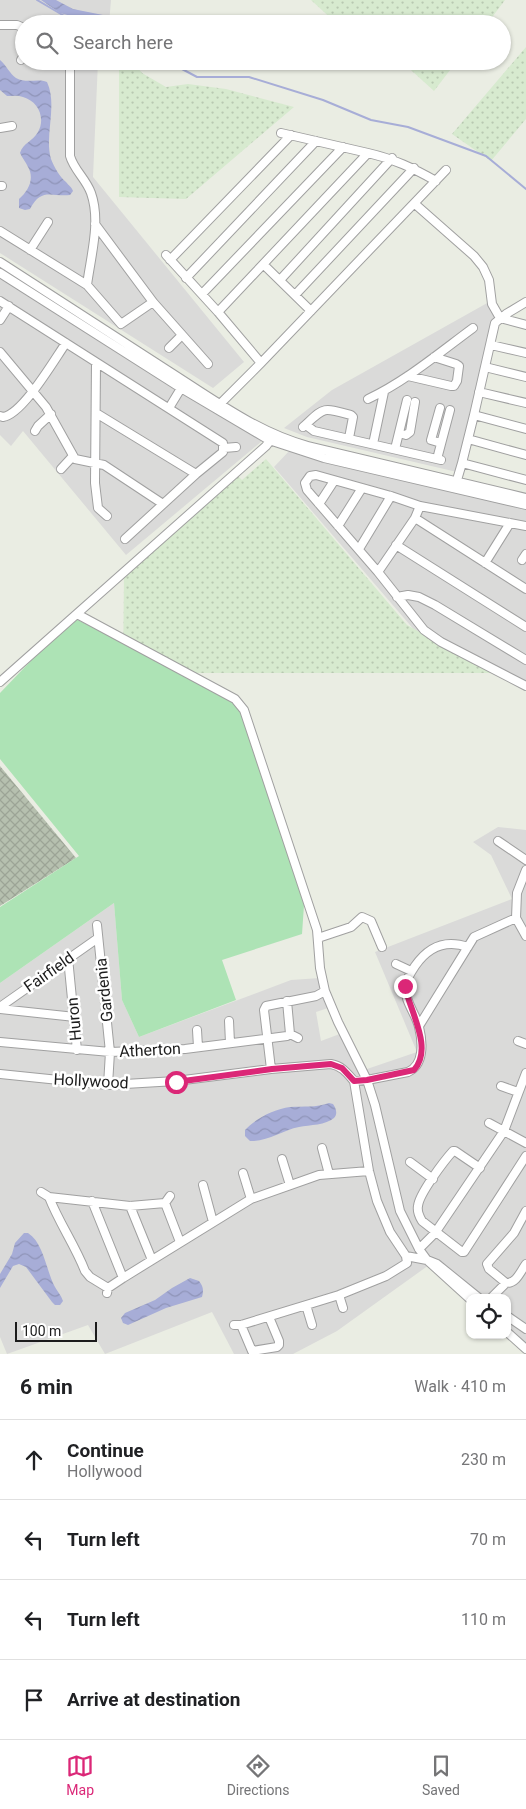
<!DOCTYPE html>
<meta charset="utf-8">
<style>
body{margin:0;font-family:Roboto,sans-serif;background:#f2f2f2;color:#202124}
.controls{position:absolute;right:15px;bottom:15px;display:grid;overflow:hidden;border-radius:10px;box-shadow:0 1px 4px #0004}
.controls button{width:45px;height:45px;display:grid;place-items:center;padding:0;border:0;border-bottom:1px solid #e0e0e0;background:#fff;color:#202124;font:25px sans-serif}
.scale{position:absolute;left:15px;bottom:12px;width:82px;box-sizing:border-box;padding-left:5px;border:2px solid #1c1c1c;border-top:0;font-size:14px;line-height:18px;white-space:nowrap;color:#1c1c1c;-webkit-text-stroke:4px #fff;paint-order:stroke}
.stop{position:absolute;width:15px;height:15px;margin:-11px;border:4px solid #db2777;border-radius:50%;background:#fff}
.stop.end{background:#db2777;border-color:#fff;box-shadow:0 1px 5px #0008}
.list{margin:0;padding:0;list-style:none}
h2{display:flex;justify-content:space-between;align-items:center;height:65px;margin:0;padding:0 20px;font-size:21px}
h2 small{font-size:16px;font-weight:400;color:#757577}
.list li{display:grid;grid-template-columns:32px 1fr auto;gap:15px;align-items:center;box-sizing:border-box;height:80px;padding:0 20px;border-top:1px solid #e0e0e0}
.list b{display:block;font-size:19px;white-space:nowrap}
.list p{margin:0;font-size:16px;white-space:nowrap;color:#757577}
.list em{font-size:16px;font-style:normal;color:#757577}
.icon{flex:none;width:28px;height:28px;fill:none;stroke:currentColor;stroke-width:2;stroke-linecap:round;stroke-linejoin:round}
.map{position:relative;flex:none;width:526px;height:1354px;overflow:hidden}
.search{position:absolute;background:#fff;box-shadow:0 1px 4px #0004;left:15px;right:15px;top:15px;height:55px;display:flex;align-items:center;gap:12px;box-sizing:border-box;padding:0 18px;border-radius:28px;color:#757577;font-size:19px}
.sheet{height:385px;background:#fff}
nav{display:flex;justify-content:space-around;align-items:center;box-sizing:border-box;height:70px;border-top:1px solid #e0e0e0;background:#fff;font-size:14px;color:#757577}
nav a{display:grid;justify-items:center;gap:2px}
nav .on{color:#db2777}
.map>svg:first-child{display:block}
</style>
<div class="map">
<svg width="526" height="1354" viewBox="0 0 526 1354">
<defs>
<pattern id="construction-cross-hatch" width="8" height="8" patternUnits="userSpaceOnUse" patternTransform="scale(1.25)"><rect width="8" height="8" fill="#b6c0af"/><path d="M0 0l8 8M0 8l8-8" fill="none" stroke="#9ca496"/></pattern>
<pattern id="farmland-dots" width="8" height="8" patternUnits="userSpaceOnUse" patternTransform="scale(1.25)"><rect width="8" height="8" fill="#d7eacf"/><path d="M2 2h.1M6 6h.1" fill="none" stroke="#b8c8b1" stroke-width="1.8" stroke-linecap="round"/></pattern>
<pattern id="water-waves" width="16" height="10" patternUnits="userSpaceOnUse" patternTransform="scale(1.25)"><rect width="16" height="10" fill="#a7add7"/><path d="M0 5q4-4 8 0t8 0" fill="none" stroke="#8f94b8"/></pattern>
</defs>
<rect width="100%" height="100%" fill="#eaede3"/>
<!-- residential -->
<path fill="#dadad9" d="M0,0H111L109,24H24V61H98L93,177L244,362L213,388L0,253Z
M0,269L268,436L126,555L23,431L11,446L0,435Z
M489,302L496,314L457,472L307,437L284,428L332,390Z
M291,449L526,504V691L416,632L274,467Z
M498,827L526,830V1348L507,1332V1298H470L429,1265L337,1331L293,1354H234L212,1312L105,1354L88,1325L7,1354L0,1337V983L114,903L122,1000L139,1037L291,980L320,978L328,1008L316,1012L321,1041L345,1032L367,1069L417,1052L375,952L512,899L491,855L473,842Z"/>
<!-- construction -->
<path fill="url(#construction-cross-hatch)" d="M0,766L76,858L0,906Z"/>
<!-- farmland -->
<path fill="url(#farmland-dots)" d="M311,0H505L487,24H337Z
M526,47V119L491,161L452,134Z
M119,61H132L142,73L166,87L188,84L226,89L294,107L186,199L119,197Z
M401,61H457L434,91Z
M266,459L407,625L494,673H123L124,573L236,474L242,480Z"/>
<!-- grass -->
<path fill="#ade3b5" d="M76,619L229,698L239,707L304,905L302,934L222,960L236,1000L139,1037L122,1000L114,903L0,983V907L79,856L0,759V693L47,644Z"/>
<!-- water -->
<path fill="url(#water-waves)" d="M41,0H56L73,9L108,16L127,24H100L60,13Z
M0,60C6,65 10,74 16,78C27,84 37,78 47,82C58,106 44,135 51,159C54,167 60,177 66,182C69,186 71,186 73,191L70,195C52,197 41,187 30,209L25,210L19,208V199C28,191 35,179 28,167C26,162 22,158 20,153C23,143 33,141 38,132C46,118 38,101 23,97C18,95 12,96 7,96L0,90Z
M329,1103L333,1104C336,1108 338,1114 334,1118C326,1125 310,1125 299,1127C283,1130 267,1142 250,1141L245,1136V1130C255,1119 274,1109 290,1107C303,1106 316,1108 329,1103Z
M24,1233H28C44,1243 46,1271 55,1287C57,1291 61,1295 63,1301L60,1305H55L52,1302L26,1267L19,1264L13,1266L0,1288V1274L12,1254L15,1243Z
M190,1278L199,1281C203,1286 204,1290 202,1297L166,1308L128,1325L123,1323L121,1318L125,1313L155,1300L172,1288Z"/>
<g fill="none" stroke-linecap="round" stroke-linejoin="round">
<!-- stream -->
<path stroke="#a7add7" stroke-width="2" d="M37,0L66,17L96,24
M167,61L197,77H249L323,100L371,120L408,127L486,156L526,189"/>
<defs>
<path id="minor" d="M0,25H17L24,28
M21,60L24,55
M70,61V156C74,170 86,179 91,193C101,221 91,255 87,285
M0,128L12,126
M281,133L368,153
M0,186H2
M415,204L474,256L483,267L489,280L492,304L500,318L526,325
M95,224L153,302L208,364
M0,231L87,285L121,324L153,302
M30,250L48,222
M166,255L218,312
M170,260L291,135
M0,262C56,298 112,334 167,370C211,398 258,433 308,446L526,498
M264,265L311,311
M0,273L181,388L269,440L324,458L526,505
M186,278L316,141
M280,280L392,158
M202,294L343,147
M295,295L414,168
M0,301L223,443V452L196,474L125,539
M0,320L9,306
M491,345L526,353
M169,348L182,335
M0,352L46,407L75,459L104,465L163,504
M96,363L95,483L98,508L107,516
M261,363L218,312L368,153C394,159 413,168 436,181
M485,367L526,377
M408,376L451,386H454L457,381L459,366L456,364L434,357
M479,392L526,403
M368,399C406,381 439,353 473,328
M217,407L261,363L446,170
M169,408L183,385
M440,408L431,440L441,443
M96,413L196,474
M474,415L495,323L506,314L526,302
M0,416L3,417C23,414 54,360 66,343
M306,425L314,431L441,460
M303,427C325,407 321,407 351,415L353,417L349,438
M526,429L474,415L462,463L526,480
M35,431L38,426L51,414
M399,433L406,435L410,432L415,402
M468,439L526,455
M373,444L384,392
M224,448L236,447
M395,449L407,400
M437,459L450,410
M61,469L73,456
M457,480L462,463
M319,504L334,481
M415,518L526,589
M338,526L362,488
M526,526L420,506L391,496L316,475L310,476L305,483L307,490L378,572L424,630L441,642L526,686
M396,545L526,627
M359,549L391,496
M522,560L526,554
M485,563L510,523
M378,572L415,518L420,506
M397,597L408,595L419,597L435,605L526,660
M77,614L235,699L244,710L317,930L320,968L325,991L338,1022L367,1080L375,1105L400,1211L419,1249L427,1260L470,1299
M0,682L266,446L269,442V436
M498,841L526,860
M526,870L517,893L516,918L526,936
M97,925L110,1052L108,1085
M318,938L351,927L362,917L371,921L382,947
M68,958L77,1050
M396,964L411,971
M287,1001L290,1034
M0,1007L98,938
M0,1009L75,1017
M229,1021L230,1043
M419,1026L474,937L516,918
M197,1030L198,1047
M518,1041L526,1044
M0,1042L110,1052L185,1049L287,1036L290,1034L298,1038
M271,1069L264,1010L266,1006L316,996L325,991
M0,1074L108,1085L176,1081L271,1069L331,1064C342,1066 347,1073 354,1081L369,1171L377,1201L390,1232L406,1256L407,1263L386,1276L339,1295L241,1325H234
M354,1081L367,1080L408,1072C424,1065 423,1043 419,1027C416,1014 405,1002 405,987C406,980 411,972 415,966C428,947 445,939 468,947
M501,1086L518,1092
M489,1123L526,1143
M322,1148L329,1174
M282,1159L290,1185
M410,1162L433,1179
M480,1168L455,1151H453C444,1161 419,1194 418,1206C417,1211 419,1216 422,1221L462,1252H464L526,1156
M243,1173L251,1199
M203,1185L213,1222
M41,1192L49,1197L130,1206L165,1203L170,1196
M49,1197C59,1223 75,1245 85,1271L90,1277L108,1288
M92,1201L123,1278
M165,1203L180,1242
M130,1206L152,1260
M419,1249L435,1233L504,1131L526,1073
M406,1256L427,1260L437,1264L479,1298
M506,1283L489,1269L487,1264L514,1233L526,1211
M107,1293L108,1288L123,1278L251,1199L319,1175L369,1171
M339,1295L343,1308
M491,1298L506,1283C517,1283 520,1272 526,1264
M306,1305L312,1325
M507,1316L526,1329
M241,1325L252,1351L277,1347L279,1345V1341L269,1317
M507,1332L526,1349"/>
</defs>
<!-- minor casing -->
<use href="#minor" stroke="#a0a0a0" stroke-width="10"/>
<!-- minor -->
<use href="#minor" stroke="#fff" stroke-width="8"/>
</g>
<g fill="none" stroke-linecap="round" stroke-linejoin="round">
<!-- route -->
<path stroke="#db2777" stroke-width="6" d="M176,1082L272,1069L331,1064L342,1068L354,1081L367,1080L414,1070C434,1048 409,1010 405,986"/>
</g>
<g text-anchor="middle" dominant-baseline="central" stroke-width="5" stroke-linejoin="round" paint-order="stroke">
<!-- street labels -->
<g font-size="16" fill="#1c1c1c" stroke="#fff">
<text transform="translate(49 972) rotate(-35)">Fairfield</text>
<text transform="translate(104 990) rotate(-96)">Gardenia</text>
<text transform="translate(74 1019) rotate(-95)">Huron</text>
<text transform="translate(150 1050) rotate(-3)">Atherton</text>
<text transform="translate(91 1081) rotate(3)">Hollywood</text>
</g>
</g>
</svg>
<div class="controls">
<button><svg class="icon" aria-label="locate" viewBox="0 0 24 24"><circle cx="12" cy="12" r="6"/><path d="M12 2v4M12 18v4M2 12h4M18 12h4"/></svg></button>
</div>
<div class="scale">100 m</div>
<div class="stop" style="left:176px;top:1082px"></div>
<div class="stop end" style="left:405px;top:986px"></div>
<div class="search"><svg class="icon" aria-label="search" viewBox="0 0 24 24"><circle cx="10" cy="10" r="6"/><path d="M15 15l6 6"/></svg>Search here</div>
</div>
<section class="sheet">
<h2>6 min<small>Walk · 410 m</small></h2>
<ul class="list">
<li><svg class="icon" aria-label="ahead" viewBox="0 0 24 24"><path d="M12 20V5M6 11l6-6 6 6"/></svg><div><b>Continue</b><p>Hollywood</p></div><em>230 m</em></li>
<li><svg class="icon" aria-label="left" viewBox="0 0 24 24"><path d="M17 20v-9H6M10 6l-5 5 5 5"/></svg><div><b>Turn left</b></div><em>70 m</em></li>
<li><svg class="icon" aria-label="left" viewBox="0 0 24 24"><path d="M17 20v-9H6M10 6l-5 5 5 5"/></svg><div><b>Turn left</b></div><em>110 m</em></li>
<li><svg class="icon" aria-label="arrive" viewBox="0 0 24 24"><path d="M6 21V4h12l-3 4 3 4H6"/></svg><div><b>Arrive at destination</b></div></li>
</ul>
</section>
<nav>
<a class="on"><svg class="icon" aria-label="map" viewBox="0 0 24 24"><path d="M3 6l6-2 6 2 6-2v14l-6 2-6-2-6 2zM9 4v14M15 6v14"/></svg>Map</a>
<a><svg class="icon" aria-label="directions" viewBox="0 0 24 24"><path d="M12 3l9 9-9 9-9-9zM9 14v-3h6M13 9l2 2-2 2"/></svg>Directions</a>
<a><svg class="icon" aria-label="saved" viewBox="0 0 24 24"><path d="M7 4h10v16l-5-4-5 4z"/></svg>Saved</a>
</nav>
